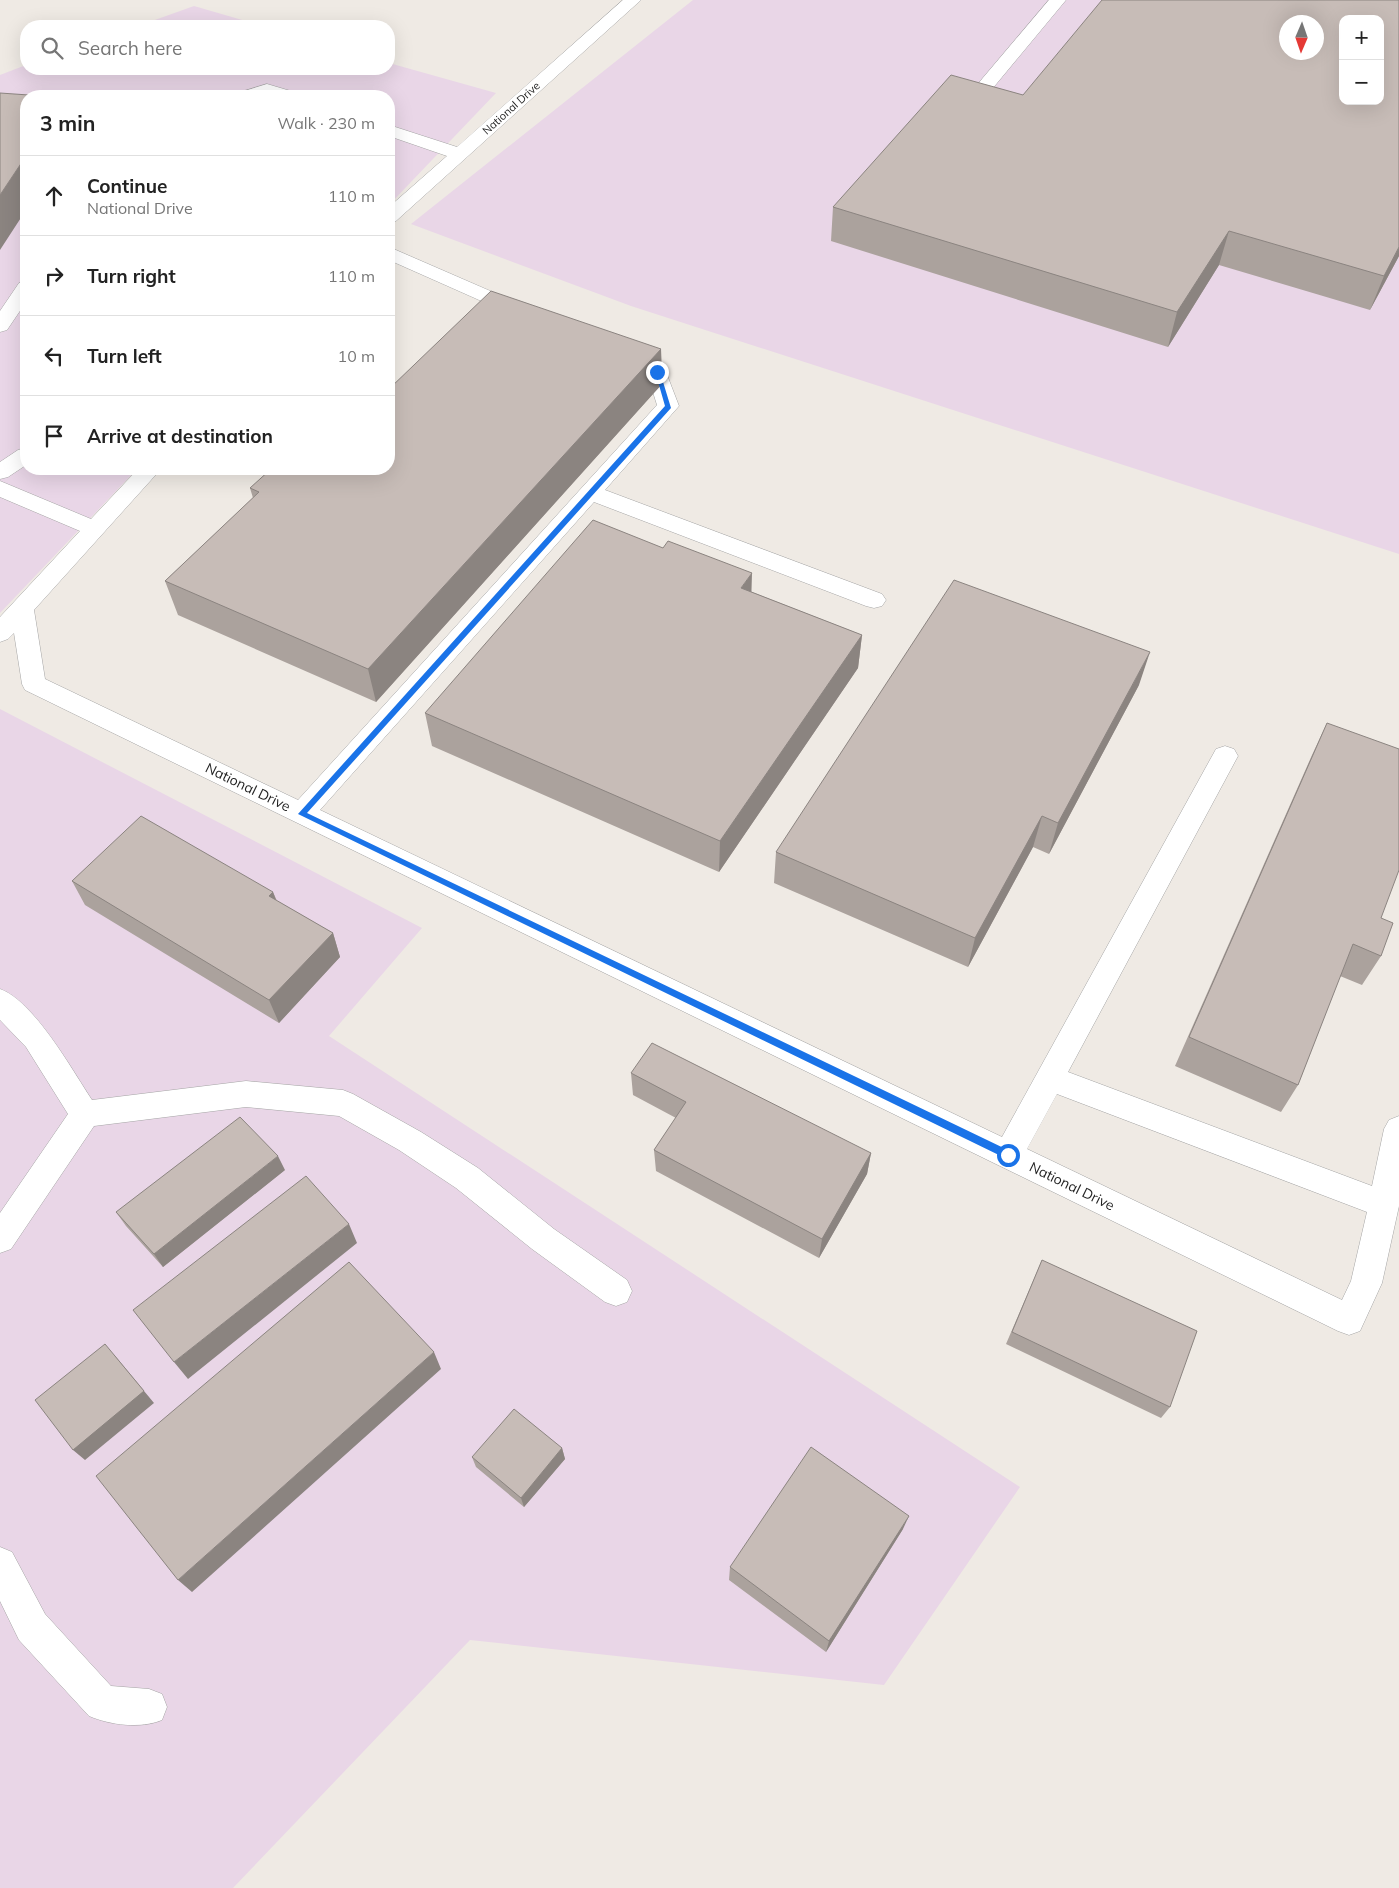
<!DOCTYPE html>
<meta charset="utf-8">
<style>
body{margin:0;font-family:Mulish,sans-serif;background:#f6f6f6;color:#222}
.controls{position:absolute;right:15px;top:15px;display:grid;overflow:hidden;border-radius:10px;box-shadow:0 5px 20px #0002}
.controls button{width:45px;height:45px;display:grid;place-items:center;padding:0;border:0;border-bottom:1px solid #e0e0e0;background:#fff;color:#222;font:25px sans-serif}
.compass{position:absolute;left:1279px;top:15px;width:45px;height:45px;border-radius:50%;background:#fff;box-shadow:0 5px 20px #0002;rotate:182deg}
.stop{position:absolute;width:15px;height:15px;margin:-11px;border:4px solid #1a73e8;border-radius:50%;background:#fff}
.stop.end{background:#1a73e8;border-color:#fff;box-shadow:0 1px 5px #0008}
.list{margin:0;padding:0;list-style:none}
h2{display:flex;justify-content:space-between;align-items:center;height:65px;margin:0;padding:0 20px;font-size:21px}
h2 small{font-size:16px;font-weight:400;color:#767676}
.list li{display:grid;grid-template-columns:32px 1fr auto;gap:15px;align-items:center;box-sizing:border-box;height:80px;padding:0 20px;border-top:1px solid #e0e0e0}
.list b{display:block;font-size:19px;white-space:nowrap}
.list p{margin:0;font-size:16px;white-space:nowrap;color:#767676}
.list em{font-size:16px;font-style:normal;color:#767676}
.icon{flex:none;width:28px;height:28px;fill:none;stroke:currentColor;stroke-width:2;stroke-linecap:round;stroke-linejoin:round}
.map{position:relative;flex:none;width:1399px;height:1888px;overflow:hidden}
.search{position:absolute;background:#fff;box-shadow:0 5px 20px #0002;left:20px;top:20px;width:375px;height:55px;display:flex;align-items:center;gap:12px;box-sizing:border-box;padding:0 18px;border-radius:20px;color:#767676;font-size:19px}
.panel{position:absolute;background:#fff;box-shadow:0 5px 20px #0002;left:20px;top:90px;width:375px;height:385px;border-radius:20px}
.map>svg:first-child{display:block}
</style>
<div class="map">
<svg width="1399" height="1888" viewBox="0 0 1399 1888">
<rect width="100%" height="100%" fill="#efeae4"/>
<!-- industrial -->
<path fill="#e9d6e7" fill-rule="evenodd" d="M693,0H1399V554L631,306L411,224ZM1343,19H1380V101H1343ZM1286,22H1316V52H1286Z
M194,6L263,26H138Z
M389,63L496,93L389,205V96H26V469H137L0,613V75L26,65V69H389Z
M0,709L422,928L329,1036L1020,1487L884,1685L470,1640L233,1888H0Z"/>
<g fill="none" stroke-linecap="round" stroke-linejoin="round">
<defs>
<path id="minor" d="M623,0H641L396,221L389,223V207L447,156L389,136V125L457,147Z
M1049,0H1066L983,100L977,101L971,100L968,96L971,92Z
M267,84L294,92L297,96H238L241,92Z
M389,247L527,307L530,311L527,315L520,317L513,315L389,260Z
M26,281V302L7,330L0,332V311L19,283Z
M634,356L664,367L679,406L605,490L882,594L886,600L882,606L874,608L866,606L594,502L320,810L1002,1137L1216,749L1225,746L1234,749L1238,756L1068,1072L1372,1186L1384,1129L1389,1120L1399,1116V1206L1382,1283L1360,1331L1349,1335L1338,1331L25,690L22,684L14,633L8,639L0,642V617L80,531L0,497V481L91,519L138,469H161L34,610L45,679L298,800L657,405L648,376L627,367L624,362L627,357ZM1057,1094L1367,1212L1351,1281L1342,1300L1027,1149Z
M26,448V465L8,477L0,479V462L18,450Z
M0,989C34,1001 72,1070 92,1100L246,1081L343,1090L353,1094L421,1132L478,1168L554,1229L627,1280L632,1291L627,1302L616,1306L605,1302L532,1249L456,1188L399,1150L339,1116L246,1107L94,1126L11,1249L0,1253V1213L68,1114L26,1047L0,1020Z
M0,1547L12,1552L45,1614L111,1686L149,1689L162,1694L167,1707L162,1720C141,1729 110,1725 89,1716L19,1640L0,1601Z"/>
</defs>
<!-- minor casing -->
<use href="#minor" stroke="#a5a5a5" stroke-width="1"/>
<!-- minor -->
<use href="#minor" fill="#fff" fill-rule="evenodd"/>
</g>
<!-- wall -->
<path fill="#aba29d" d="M1399,0V256L1370,310L1219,265L1168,347L831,241L833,207Z
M661,349L662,384L376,702L178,615L165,581L253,498L250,488Z
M752,592L862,635L858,668L719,872L432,746L425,713Z
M1139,685L1049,854L1033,847L968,967L774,883L776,852Z
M1327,723L1381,918V956L1362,985L1340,976L1298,1085L1281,1112L1175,1066L1312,755Z
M72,881L273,892L277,901L333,933L340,957L279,1023L85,905Z
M631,1073L871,1153L867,1174L819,1258L656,1171L654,1150L676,1118L633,1095Z
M285,1170L163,1267L126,1226L116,1212Z
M1042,1260L1170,1407L1161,1418L1006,1344Z
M562,1448L565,1459L524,1507L476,1467L472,1457Z
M903,1529L826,1652L729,1580L730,1567Z"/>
<!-- shaded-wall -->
<path fill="#8b8480" d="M26,156V210L0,250V195Z
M1229,231L1219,265L1168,347L1177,312Z
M1399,247V256L1370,310L1384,276Z
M661,349L662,384L376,702L368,669Z
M752,573L751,607L741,588Z
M862,635L858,668L719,872L720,841Z
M1150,652L1139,685L1049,854L1058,823Z
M1042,816L1033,847L968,967L975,938Z
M273,892L282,916L269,896Z
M333,933L340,957L279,1023L269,1000Z
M871,1153L867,1174L819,1258L822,1239Z
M278,1156L285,1170L163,1267L154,1254Z
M349,1224L357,1243L188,1379L174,1362Z
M434,1352L441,1369L192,1592L178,1580Z
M115,1356L154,1403L85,1460L73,1450Z
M562,1448L565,1459L524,1507L521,1498Z
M909,1516L903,1529L826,1652L829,1641Z"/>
<!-- building -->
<path fill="#c7bcb7" stroke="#8b8480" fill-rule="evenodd" d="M1102,0H1399V247L1384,276L1229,231L1177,312L833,207L951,75L1023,95ZM1343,19H1380V101H1343ZM1286,22H1316V52H1286Z
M0,93L43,96H26V156L0,195Z
M491,291L661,349L368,669L165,581L259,492L250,488L271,469H389V389Z
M593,520L663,548L668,541L752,573L741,588L862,635L720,841L425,713Z
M954,580L1150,652L1058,823L1042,816L975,938L776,852Z
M1327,723L1399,749V870L1381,918L1393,923L1381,956L1353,944L1298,1085L1189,1037Z
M141,816L273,892L269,896L333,933L269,1000L72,881Z
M652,1043L871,1153L822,1239L654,1150L686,1102L631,1073Z
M240,1117L278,1156L154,1254L116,1212Z
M306,1176L349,1224L174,1362L133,1310Z
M1042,1260L1197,1331L1170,1407L1012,1332Z
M349,1262L434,1352L178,1580L96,1476Z
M105,1344L144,1391L73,1450L35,1400Z
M514,1409L562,1448L521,1498L472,1457Z
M811,1447L909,1516L829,1641L730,1567Z"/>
<!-- route -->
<path fill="#1a73e8" d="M655,371L660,372L671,408L307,813L1012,1152V1158H1005L298,814L665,406Z"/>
<g text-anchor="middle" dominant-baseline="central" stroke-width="4" stroke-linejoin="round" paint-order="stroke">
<!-- far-street labels -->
<g font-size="11" fill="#1e1e1e" stroke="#fff">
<text transform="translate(511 108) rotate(-42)">National Drive</text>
</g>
<!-- street labels -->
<g font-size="14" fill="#1e1e1e" stroke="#fff">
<text transform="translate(248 787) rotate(26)">National Drive</text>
<text transform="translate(1072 1186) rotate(26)">National Drive</text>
</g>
</g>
</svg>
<div class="controls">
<button>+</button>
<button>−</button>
</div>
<svg class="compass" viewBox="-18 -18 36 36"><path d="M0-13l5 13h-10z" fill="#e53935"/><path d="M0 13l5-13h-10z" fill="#767676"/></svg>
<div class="stop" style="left:1008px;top:1155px"></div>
<div class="stop end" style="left:657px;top:372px"></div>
<div class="search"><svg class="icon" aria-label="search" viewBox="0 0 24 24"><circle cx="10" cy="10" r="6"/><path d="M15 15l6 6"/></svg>Search here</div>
<section class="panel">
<h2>3 min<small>Walk · 230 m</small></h2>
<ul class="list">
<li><svg class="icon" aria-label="ahead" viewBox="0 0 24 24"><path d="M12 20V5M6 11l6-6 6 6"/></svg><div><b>Continue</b><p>National Drive</p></div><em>110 m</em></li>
<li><svg class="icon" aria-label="right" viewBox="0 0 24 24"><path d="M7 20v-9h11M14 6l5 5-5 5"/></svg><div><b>Turn right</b></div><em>110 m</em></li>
<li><svg class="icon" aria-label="left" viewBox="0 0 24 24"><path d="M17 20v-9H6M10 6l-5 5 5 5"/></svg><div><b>Turn left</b></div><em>10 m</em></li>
<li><svg class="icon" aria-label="arrive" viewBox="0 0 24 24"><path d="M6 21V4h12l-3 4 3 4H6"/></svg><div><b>Arrive at destination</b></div></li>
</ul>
</section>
</div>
